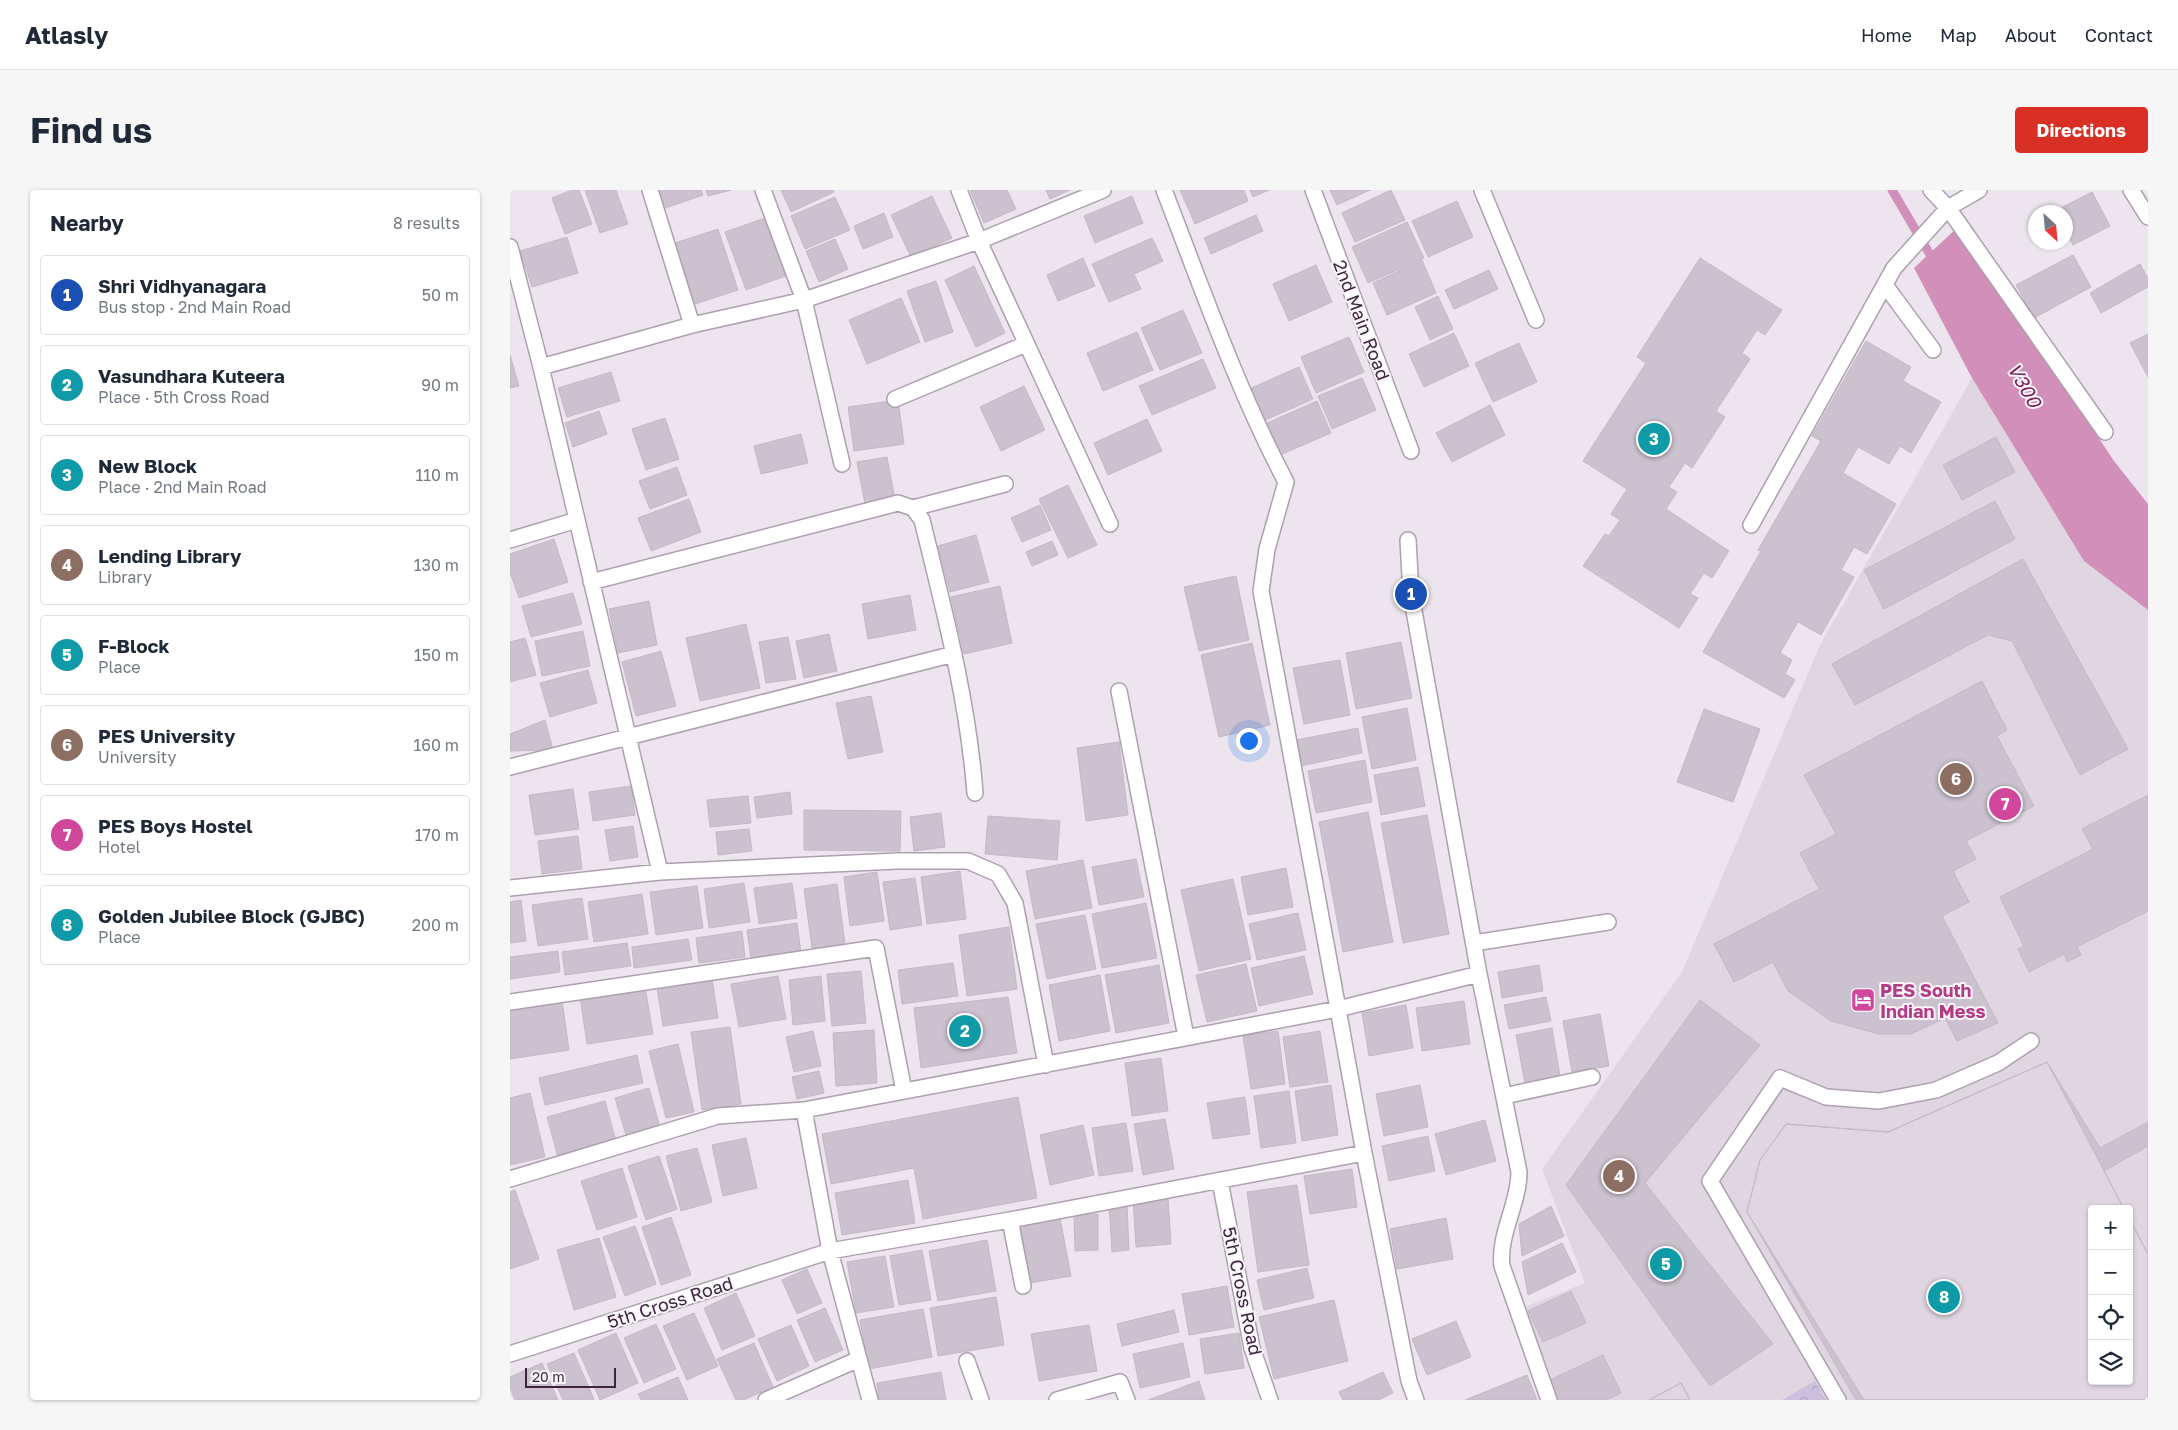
<!DOCTYPE html>
<meta charset="utf-8">
<style>
body{margin:0;font-family:"Golos Text",sans-serif;background:#f6f6f7;color:#1f2937}
.controls{position:absolute;right:15px;bottom:15px;display:grid;overflow:hidden;border-radius:5px;box-shadow:0 1px 4px #0004}
.controls button{width:45px;height:45px;display:grid;place-items:center;padding:0;border:0;border-bottom:1px solid #e0e1e3;background:#fff;color:#1f2937;font:25px sans-serif}
.compass{position:absolute;left:1518px;top:15px;width:45px;height:45px;border-radius:50%;background:#fff;box-shadow:0 1px 4px #0004;rotate:154deg}
.scale{position:absolute;left:15px;bottom:12px;width:91px;box-sizing:border-box;padding-left:5px;border:2px solid #3e2440;border-top:0;font-size:14px;line-height:18px;white-space:nowrap;color:#3e2440;-webkit-text-stroke:4px #f9f6fa;paint-order:stroke}
.you{position:absolute;left:738px;top:550px;width:18px;height:18px;margin:-12px;border:4px solid #fff;border-radius:50%;background:#1a73e8;box-shadow:0 0 0 8px #1a73e833}
.badge{display:grid;place-items:center;width:32px;height:32px;border-radius:50%;background:#d93025;color:#fff;font-size:16px;font-weight:700}
.pin{position:absolute;translate:-50% -50%;border:2px solid #fff;box-shadow:0 1px 5px #0006}
.list{margin:0;padding:0;list-style:none}
h2{display:flex;justify-content:space-between;align-items:center;height:65px;margin:0;padding:0 20px;font-size:21px}
h2 small{font-size:16px;font-weight:400;color:#747a83}
.list li{display:grid;grid-template-columns:32px 1fr auto;gap:15px;align-items:center;box-sizing:border-box;height:80px;margin:0 10px 10px;padding:0 10px;border:1px solid #e0e1e3;border-radius:5px}
.list b{display:block;font-size:19px;white-space:nowrap}
.list p{margin:0;font-size:16px;white-space:nowrap;color:#747a83}
.list em{font-size:16px;font-style:normal;color:#747a83}
.icon{flex:none;width:28px;height:28px;fill:none;stroke:currentColor;stroke-width:2;stroke-linecap:round;stroke-linejoin:round}
.map{position:relative;flex:none;width:1638px;height:1210px;overflow:hidden;border-radius:5px}
header{display:flex;align-items:center;gap:30px;box-sizing:border-box;height:70px;padding:0 25px;background:#fff;border-bottom:1px solid #e0e1e3}
header strong{font-size:24px}
nav{display:flex;gap:28px;margin-inline-start:auto;font-size:18px}
.intro{display:flex;align-items:center;justify-content:space-between;box-sizing:border-box;height:120px;padding:0 30px}
h1{margin:0;font-size:35px}
.button{padding:12px 22px;border-radius:5px;background:#d93025;color:#fff;font-size:18px;font-weight:700}
main{display:flex;gap:30px;padding:0 30px}
aside{flex:1;background:#fff;border-radius:5px;box-shadow:0 1px 4px #0004}
.map>svg:first-child{display:block}
</style>
<header>
<strong>Atlasly</strong>
<nav><a>Home</a><a>Map</a><a>About</a><a>Contact</a></nav>
</header>
<div class="intro"><h1>Find us</h1><a class="button">Directions</a></div>
<main>
<aside>
<h2>Nearby<small>8 results</small></h2>
<ul class="list">
<li><span class="badge" style="background:#1a4fb4">1</span><div><b>Shri Vidhyanagara</b><p>Bus stop · 2nd Main Road</p></div><em>50 m</em></li>
<li><span class="badge" style="background:#0f9aa8">2</span><div><b>Vasundhara Kuteera</b><p>Place · 5th Cross Road</p></div><em>90 m</em></li>
<li><span class="badge" style="background:#0f9aa8">3</span><div><b>New Block</b><p>Place · 2nd Main Road</p></div><em>110 m</em></li>
<li><span class="badge" style="background:#8d6e63">4</span><div><b>Lending Library</b><p>Library</p></div><em>130 m</em></li>
<li><span class="badge" style="background:#0f9aa8">5</span><div><b>F-Block</b><p>Place</p></div><em>150 m</em></li>
<li><span class="badge" style="background:#8d6e63">6</span><div><b>PES University</b><p>University</p></div><em>160 m</em></li>
<li><span class="badge" style="background:#d1479c">7</span><div><b>PES Boys Hostel</b><p>Hotel</p></div><em>170 m</em></li>
<li><span class="badge" style="background:#0f9aa8">8</span><div><b>Golden Jubilee Block (GJBC)</b><p>Place</p></div><em>200 m</em></li>
</ul>
</aside>
<div class="map">
<svg width="1638" height="1210" viewBox="0 0 1638 1210">
<defs>
<pattern id="park-crowns" width="20" height="18" patternUnits="userSpaceOnUse" patternTransform="scale(1.25)"><rect width="20" height="18" fill="#cebfdf"/><path d="M2 6a3 3 0 1 1 6 0M12 15a3 3 0 1 1 6 0" fill="none" stroke="#b2a4c0"/></pattern>
</defs>
<rect width="100%" height="100%" fill="#ece5ee"/>
<!-- built -->
<path fill="#dfd6e2" fill-rule="evenodd" d="M1462,188L1574,371L1638,420V1210H1049L1015,1117L1075,1093L1032,979L1172,782L1310,455ZM1582,1019H1619V1191H1582Z"/>
<!-- park -->
<path fill="url(#park-crowns)" d="M1305,1191L1316,1210H1272Z"/>
<!-- water -->
<path fill="#d28fba" d="M1448,37L1604,271L1638,314V420L1574,371L1462,188L1404,78Z"/>
<g fill="none" stroke-linecap="round" stroke-linejoin="round">
<!-- stream -->
<path stroke="#d28fba" stroke-width="9" d="M1382,0L1425,73"/>
</g>
<!-- building -->
<path fill="#ccc1cf" stroke="#c4b8c8" fill-rule="evenodd" d="M62,0H69L82,34L55,44L42,8Z
M75,0H106L118,34L90,43Z
M147,0H191L193,5L153,19Z
M196,0H221L198,6Z
M271,0H323L324,2L281,22Z
M460,0H497L506,19L474,33Z
M536,0H560L540,9Z
M670,0H734L738,11L685,34Z
M740,0H759L743,7Z
M820,0H860L827,15Z
M881,0L895,30L845,52L832,23Z
M1582,2L1600,36L1563,55L1556,41V22L1545,21Z
M422,6L442,48L401,67L381,25Z
M622,6L633,33L585,53L574,26Z
M325,7L340,40L295,59L281,26Z
M947,11L963,47L918,67L902,31Z
M374,23L383,47L353,59L344,36Z
M746,25L753,41L701,64L694,48Z
M255,28L276,86L236,100L215,42Z
M897,32L914,68L858,93L842,57Z
M208,39L228,100L182,115L162,54Z
M57,47L68,83L22,97L10,61Z
M642,48L653,71L624,84L631,99L599,112L582,74Z
M325,49L338,79L309,92L296,61Z
M1563,65L1581,97L1524,128L1506,95Z
M573,68L585,96L548,111L537,85Z
M1190,68L1272,120L1255,145L1247,140L1232,163L1240,169L1206,221L1215,227L1182,278L1175,273L1159,297L1167,302L1156,319L1219,361L1202,388L1194,383L1180,404L1188,408L1169,438L1073,376L1095,344L1099,346L1110,330L1101,324L1117,299L1073,271L1136,173L1127,167Z
M912,70L926,103L877,125L863,93Z
M1630,74L1638,88V97L1591,123L1580,103Z
M806,75L822,112L779,131L763,94Z
M464,76L495,143L466,157L435,90Z
M979,80L988,99L944,119L935,100Z
M426,91L443,142L415,152L397,101Z
M928,106L943,139L920,150L905,117Z
M391,108L410,152L357,174L339,130Z
M673,120L692,163L650,180L631,138Z
M627,142L643,180L593,201L577,163Z
M944,143L959,176L914,197L899,164Z
M1638,144V187L1620,153Z
M839,147L854,182L806,203L791,167Z
M1356,151L1401,177L1393,191L1431,212L1401,263L1390,256L1379,274L1348,257L1333,283L1386,314L1357,364L1344,357L1331,380L1344,387L1311,445L1288,432L1270,463L1282,470L1275,484L1285,490L1274,508L1193,462L1251,361L1248,360L1311,251L1302,246Z
M1009,153L1027,192L983,212L965,173Z
M0,165L9,196L0,198Z
M693,169L706,198L642,225L629,196Z
M789,177L803,209L753,231L739,199Z
M101,182L110,211L57,227L48,198Z
M852,188L866,220L822,239L808,206Z
M514,196L535,240L491,261L470,217Z
M388,210L394,254L344,261L338,217Z
M807,211L821,243L770,265L757,233Z
M980,215L995,245L942,272L926,243Z
M89,221L97,244L63,257L55,233Z
M155,228L169,269L136,280L122,239Z
M637,229L652,261L598,285L584,253Z
M291,244L298,273L251,284L244,256Z
M1486,247L1505,282L1452,310L1433,275Z
M377,267L385,309L355,314L347,272Z
M167,277L177,305L140,319L129,291Z
M558,295L587,355L558,368L529,309Z
M179,309L191,342L141,361L128,328Z
M1485,311L1505,349L1374,419L1354,380Z
M530,315L541,340L512,352L501,328Z
M466,345L479,392L440,402L428,356Z
M44,349L58,392L9,408L0,382V364Z
M542,351L548,365L522,376L516,362Z
M1513,369L1618,559L1570,585L1502,451L1478,445L1345,515L1322,474Z
M726,386L739,450L689,461L674,397Z
M490,396L502,453L454,464L441,407Z
M63,403L72,434L21,447L12,416Z
M400,405L406,440L358,449L352,414Z
M139,411L147,455L108,463L99,419Z
M236,434L250,498L190,511L176,448Z
M73,441L80,476L32,486L25,451Z
M319,444L327,481L294,488L286,451Z
M278,447L286,489L256,493L249,452Z
M15,448L26,485L0,492V452Z
M891,452L902,508L846,519L836,463Z
M742,453L760,535L709,547L691,465Z
M151,461L166,516L126,526L112,472Z
M830,470L840,525L794,534L783,478Z
M78,480L87,513L40,527L30,493Z
M1472,491L1497,540L1487,546L1524,616L1456,651L1466,669L1443,681L1459,712L1432,726L1488,833L1447,851L1435,828L1401,844H1369L1321,831L1278,801L1263,772L1224,792L1204,754L1309,699L1290,663L1326,644L1294,585Z
M361,506L373,562L338,569L326,513Z
M897,518L906,570L862,579L852,527Z
M1194,519L1250,539L1223,612L1167,592Z
M35,530L43,560L0,561V544Z
M848,538L852,563L786,577L781,551Z
M609,552L618,625L576,631L567,558Z
M855,570L862,612L806,623L798,581Z
M908,577L915,616L871,625L864,585Z
M121,596L125,625L83,631L79,602Z
M63,599L69,639L25,645L19,605Z
M280,602L282,624L247,628L244,607Z
M1638,605V721L1567,757L1571,765L1557,772L1554,764L1519,782L1508,759L1514,756L1490,707L1583,659L1572,639Z
M238,606L241,633L200,637L197,610Z
M294,620L391,621L390,661L294,660Z
M858,622L883,752L833,762L809,632Z
M431,623L435,657L404,661L400,627Z
M917,625L939,744L893,753L871,633Z
M478,626L550,631L547,670L475,664Z
M123,636L128,667L100,671L95,640Z
M239,639L242,661L208,665L206,642Z
M68,646L72,679L32,684L28,651Z
M626,669L634,707L589,715L582,677Z
M573,670L582,718L525,729L516,681Z
M776,678L783,717L738,725L731,687Z
M450,681L456,729L417,734L411,687Z
M367,682L374,731L340,736L334,687Z
M405,688L412,735L380,740L373,692Z
M723,689L741,769L689,781L671,700Z
M234,693L240,732L199,738L194,699Z
M282,693L287,728L249,734L244,698Z
M327,694L335,753L302,758L294,699Z
M187,696L193,738L146,745L140,702Z
M132,704L138,744L84,752L78,712Z
M72,708L78,749L28,756L22,715Z
M11,710L16,751L0,753V712Z
M636,713L647,768L592,778L582,724Z
M788,723L796,760L747,770L739,734Z
M575,725L586,779L537,789L526,734Z
M287,733L291,762L241,769L237,740Z
M499,737L507,799L457,806L449,745Z
M232,741L235,767L189,773L186,748Z
M178,749L182,770L124,778L122,757Z
M117,753L121,776L55,785L52,762Z
M48,761L50,782L0,789V767Z
M794,766L803,804L749,816L741,778Z
M443,773L448,806L392,814L388,780Z
M736,774L747,821L697,832L686,785Z
M649,775L659,833L606,843L595,785Z
M1029,775L1033,801L992,808L988,782Z
M351,781L356,833L322,836L317,784Z
M590,785L600,841L549,851L539,795Z
M268,786L276,829L229,837L221,794Z
M311,786L315,831L283,835L279,790Z
M202,788L208,828L153,836L147,797Z
M135,797L143,844L77,854L70,807Z
M498,807L507,863L411,878L404,818Z
M1036,807L1041,831L999,839L994,815Z
M52,810L59,860L0,869V818Z
M1190,810L1250,855L1135,993L1263,1154L1200,1196L1056,995Z
M954,811L960,854L912,861L906,818Z
M896,815L903,858L859,866L852,823Z
M1090,824L1099,876L1062,882L1053,831Z
M220,837L231,914L192,920L181,842Z
M1042,838L1050,886L1015,893L1006,845Z
M364,840L367,893L326,896L323,843Z
M303,841L311,876L284,882L276,847Z
M768,841L775,894L741,899L733,846Z
M810,841L818,892L780,897L773,847Z
M168,854L184,922L156,928L139,861Z
M127,865L133,893L35,915L29,888Z
M651,868L658,921L622,926L615,873Z
M1537,872L1614,1019H1582V1191H1619V1028L1638,1064V1210H1354L1237,1022L1250,970L1276,934L1378,942Z
M1537,872L1590,958L1638,932V1210H1346L1237,1022L1250,970L1276,934L1378,942ZM1582,1019H1619V1191H1582Z
M309,881L314,903L287,909L282,887Z
M821,895L828,945L792,951L785,901Z
M910,895L918,937L874,946L866,904Z
M139,898L149,934L116,945L105,908Z
M779,901L786,953L751,958L744,906Z
M20,903L35,967L0,975V908Z
M508,907L527,1008L413,1029L404,978L321,994L312,944Z
M735,907L740,944L703,949L697,913Z
M95,911L106,951L48,967L37,927Z
M655,929L664,979L633,985L624,934Z
M975,930L986,971L936,985L925,944Z
M616,933L623,981L589,986L582,938Z
M573,935L584,985L540,995L530,945Z
M918,946L925,981L879,991L872,956Z
M236,948L247,998L213,1006L202,955Z
M1638,956V1064L1619,1028V1019H1614L1594,981Z
M187,958L202,1012L171,1021L156,966Z
M149,966L167,1019L136,1030L118,976Z
M112,978L127,1027L87,1040L71,991Z
M842,979L847,1017L800,1024L794,986Z
M398,990L405,1033L332,1045L325,1003Z
M787,995L799,1075L748,1082L737,1002Z
M5,1000L29,1069L0,1079V1002Z
M658,1008L661,1054L626,1057L623,1009Z
M617,1015L619,1060L602,1062L599,1016Z
M1041,1016L1054,1046L1012,1066L1009,1034Z
M588,1024V1060L565,1061L564,1025Z
M161,1027L181,1085L151,1095L132,1037Z
M550,1028L561,1086L520,1093L510,1035Z
M936,1028L943,1069L887,1079L880,1039Z
M125,1036L146,1094L115,1106L93,1047Z
M89,1048L106,1107L64,1120L47,1060Z
M477,1050L486,1101L428,1111L419,1061Z
M1052,1053L1066,1082L1018,1105L1012,1072Z
M412,1060L421,1110L389,1115L380,1066Z
M375,1066L384,1117L346,1123L337,1072Z
M797,1078L804,1108L754,1120L747,1090Z
M297,1079L312,1113L287,1124L272,1090Z
M717,1096L724,1137L679,1145L672,1104Z
M1061,1101L1076,1133L1033,1152L1018,1121Z
M226,1103L245,1146L212,1160L194,1118Z
M486,1107L494,1155L428,1166L420,1118Z
M824,1110L838,1171L764,1189L749,1127Z
M315,1118L333,1160L305,1172L287,1130Z
M413,1119L422,1167L359,1179L350,1130Z
M664,1120L669,1142L612,1156L607,1134Z
M184,1123L208,1176L177,1190L153,1136Z
M946,1131L961,1167L917,1185L902,1149Z
M146,1134L166,1179L134,1193L114,1148Z
M281,1135L299,1176L267,1191L248,1149Z
M579,1135L587,1181L529,1191L521,1144Z
M106,1143L128,1193L90,1210L68,1160Z
M729,1143L734,1178L695,1184L690,1149Z
M244,1153L263,1197L233,1210H226L207,1169Z
M673,1153L680,1187L630,1198L623,1164Z
M64,1163L84,1209L83,1210H53L37,1174Z
M1093,1165L1111,1203L1096,1210H1049L1040,1190Z
M32,1173L48,1210H5L0,1198V1187Z
M431,1182L436,1210H369L367,1193Z
M873,1182L883,1203L868,1210H833L829,1202Z
M1017,1185L1027,1210H955Z
M168,1187L178,1210H131L128,1204Z
M689,1191L695,1210H638Z
M1171,1193L1180,1210H1139Z
M1171,1193L1180,1210H1139Z"/>
<g fill="none" stroke-linecap="round" stroke-linejoin="round">
<defs>
<path id="lane" d="M964,753L1098,732
M1328,1210L1200,991L1270,888L1316,907L1369,911L1426,900L1488,873L1521,851"/>
<path id="street" d="M140,0L182,135
M253,0L294,110L332,274
M449,0L469,51L600,334
M654,0C692,98 727,199 776,292L757,359L751,401L828,819L969,784L901,404L898,350
M803,0L901,261
M972,0L1026,130
M1421,0L1438,18L1595,242
M1621,0L1638,27
M0,57L31,177L150,682
M1375,95L1423,160
M31,177L182,135L294,110L469,51L593,0
M385,209L516,154
M403,318L495,294
M1241,335L1384,78L1438,18L1469,0
M0,350L67,330
M81,392L388,313L403,318L412,330C434,420 458,510 465,603
M609,501L676,847
M0,577L444,464
M0,698L150,682L387,671H458L488,684L505,713L536,875
M969,784L1009,982C1009,1014 988,1045 992,1076L1039,1210
M0,812L366,758L394,901
M994,906L1082,887
M854,963L899,1191L906,1210
M0,989L208,926L294,920
M710,991L742,1158L760,1210
M500,1030L513,1096
M0,1164L320,1061L500,1030L854,963L828,819L294,920L320,1061L360,1210
M457,1171L471,1210
M256,1210L349,1169
M547,1210L610,1192L617,1210"/>
</defs>
<!-- lane casing -->
<use href="#lane" stroke="#ada0af" stroke-width="18"/>
<!-- street casing -->
<use href="#street" stroke="#ada0af" stroke-width="18"/>
<!-- lane -->
<use href="#lane" stroke="#fff" stroke-width="15"/>
<!-- street -->
<use href="#street" stroke="#fff" stroke-width="15"/>
</g>
<!-- icons -->
<defs>
<symbol id="hotel-square" viewBox="-11 -11 22 22"><rect x="-9" y="-9" width="18" height="18" rx="4" fill="#d1479c" stroke="#f9f6fa"/><path d="M-6-4.5h1.5V1H6V5H4.5V3h-9V5H-6ZM-4 0a1.8 1.8 0 1 1 3.6 0ZM.5 0V-2.5h3Q6-2.5 6 0Z" fill="#fff"/></symbol>
</defs>
<g fill-rule="evenodd">
<use href="#hotel-square" x="1339" y="796" width="28" height="28"/>
</g>
<g text-anchor="middle" dominant-baseline="central" stroke-width="4" stroke-linejoin="round" paint-order="stroke">
<!-- street labels -->
<g font-size="18" fill="#3e2440" stroke="#f9f6fa">
<text transform="translate(852 130) rotate(69)">2nd Main Road</text>
<text transform="translate(733 1101) rotate(78)">5th Cross Road</text>
<text transform="translate(160 1112) rotate(-18)">5th Cross Road</text>
</g>
<!-- hotel labels -->
<g font-size="18" font-weight="bold" fill="#b23c85" stroke="#f9f6fa" text-anchor="start">
<text x="1370" y="800">PES South<tspan x="1370" dy="21">Indian Mess</tspan></text>
</g>
<!-- water labels -->
<g font-size="19" font-style="italic" fill="#7c1e5a" stroke="#f9f6fa">
<text transform="translate(1515 195) rotate(60)">V300</text>
</g>
</g>
</svg>
<div class="controls">
<button>+</button>
<button>−</button>
<button><svg class="icon" aria-label="locate" viewBox="0 0 24 24"><circle cx="12" cy="12" r="6"/><path d="M12 2v4M12 18v4M2 12h4M18 12h4"/></svg></button>
<button><svg class="icon" aria-label="layers" viewBox="0 0 24 24"><path d="M12 4l9 5-9 5-9-5zM3 14l9 5 9-5"/></svg></button>
</div>
<svg class="compass" viewBox="-18 -18 36 36"><path d="M0-13l5 13h-10z" fill="#e53935"/><path d="M0 13l5-13h-10z" fill="#747a83"/></svg>
<div class="scale">20 m</div>
<div class="you"></div>
<div class="pin badge" style="left:901px;top:404px;background:#1a4fb4">1</div>
<div class="pin badge" style="left:455px;top:841px;background:#0f9aa8">2</div>
<div class="pin badge" style="left:1144px;top:249px;background:#0f9aa8">3</div>
<div class="pin badge" style="left:1109px;top:986px;background:#8d6e63">4</div>
<div class="pin badge" style="left:1156px;top:1074px;background:#0f9aa8">5</div>
<div class="pin badge" style="left:1446px;top:589px;background:#8d6e63">6</div>
<div class="pin badge" style="left:1495px;top:614px;background:#d1479c">7</div>
<div class="pin badge" style="left:1434px;top:1107px;background:#0f9aa8">8</div>
</div>
</main>
